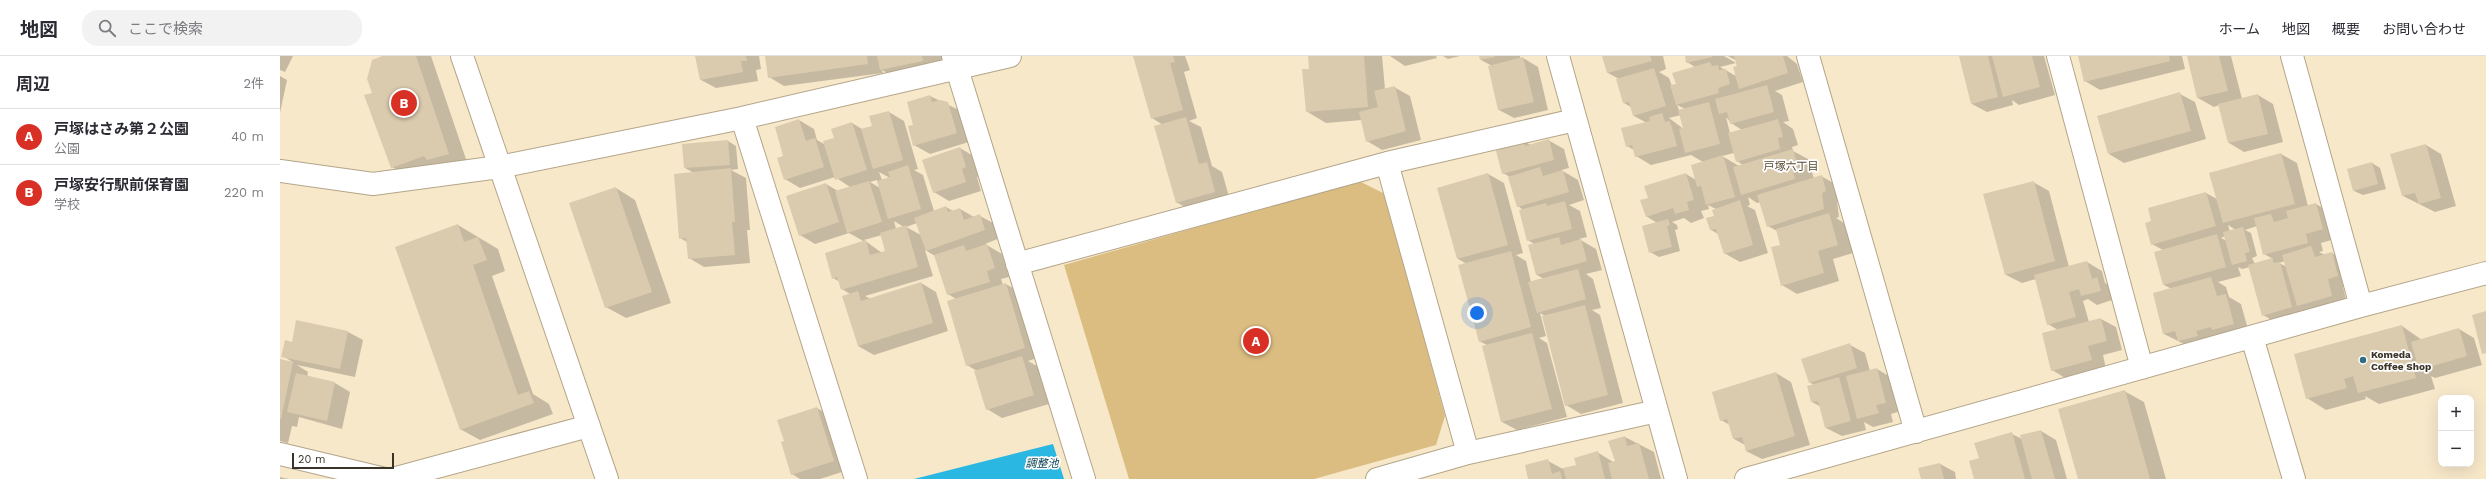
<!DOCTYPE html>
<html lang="ja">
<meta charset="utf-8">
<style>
body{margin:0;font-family:"Work Sans","Noto Sans JP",sans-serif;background:#f2f2f3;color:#2b2b33}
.controls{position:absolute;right:12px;bottom:12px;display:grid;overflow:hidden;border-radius:8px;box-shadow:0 4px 16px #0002}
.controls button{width:36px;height:36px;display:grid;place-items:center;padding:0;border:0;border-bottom:1px solid #e1e1e2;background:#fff;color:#2b2b33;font:20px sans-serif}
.scale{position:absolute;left:12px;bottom:10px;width:102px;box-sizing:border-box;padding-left:4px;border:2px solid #393328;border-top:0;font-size:11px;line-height:14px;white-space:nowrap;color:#393328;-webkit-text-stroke:3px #fff;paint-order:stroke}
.you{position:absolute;left:1197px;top:257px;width:14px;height:14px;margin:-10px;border:3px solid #fff;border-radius:50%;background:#1a73e8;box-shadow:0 0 0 6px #1a73e833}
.badge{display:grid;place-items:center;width:26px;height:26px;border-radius:50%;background:#d93025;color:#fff;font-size:13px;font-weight:700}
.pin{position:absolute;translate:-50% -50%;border:2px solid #fff;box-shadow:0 1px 4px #0006}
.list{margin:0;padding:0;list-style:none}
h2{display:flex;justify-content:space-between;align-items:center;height:52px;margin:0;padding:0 16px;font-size:17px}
h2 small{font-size:13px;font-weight:400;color:#7c7c81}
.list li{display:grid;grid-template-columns:26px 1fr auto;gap:12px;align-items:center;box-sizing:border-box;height:56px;padding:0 16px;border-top:1px solid #e1e1e2}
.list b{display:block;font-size:15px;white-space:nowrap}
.list p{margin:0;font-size:13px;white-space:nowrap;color:#7c7c81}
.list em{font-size:13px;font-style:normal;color:#7c7c81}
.icon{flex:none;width:22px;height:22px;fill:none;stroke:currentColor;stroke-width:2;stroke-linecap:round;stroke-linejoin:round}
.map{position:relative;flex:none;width:2206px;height:423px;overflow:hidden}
header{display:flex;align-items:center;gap:24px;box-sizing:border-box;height:56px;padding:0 20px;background:#fff;border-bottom:1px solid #e1e1e2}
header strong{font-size:19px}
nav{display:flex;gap:22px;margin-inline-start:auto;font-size:14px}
.search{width:280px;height:36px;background:#f2f2f3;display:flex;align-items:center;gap:10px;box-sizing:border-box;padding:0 14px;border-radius:16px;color:#7c7c81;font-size:15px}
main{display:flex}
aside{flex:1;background:#fff}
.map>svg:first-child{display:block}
</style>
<header>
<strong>地図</strong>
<div class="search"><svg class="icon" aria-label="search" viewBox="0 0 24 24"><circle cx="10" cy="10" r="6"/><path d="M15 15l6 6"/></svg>ここで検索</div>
<nav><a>ホーム</a><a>地図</a><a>概要</a><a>お問い合わせ</a></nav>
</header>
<main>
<aside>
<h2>周辺<small>2件</small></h2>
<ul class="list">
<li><span class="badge">A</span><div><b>戸塚はさみ第２公園</b><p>公園</p></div><em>40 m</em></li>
<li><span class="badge">B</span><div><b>戸塚安行駅前保育園</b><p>学校</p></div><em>220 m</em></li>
</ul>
</aside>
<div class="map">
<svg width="2206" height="423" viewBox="0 0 2206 423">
<rect width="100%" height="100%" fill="#f8e8ca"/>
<!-- green -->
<path fill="#dcbd81" d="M1079,125L1105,138L1165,360L1156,389L1034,423H849L784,209Z"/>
<!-- water -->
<path fill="#2ab7e1" d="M773,388L784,423H634Z"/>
<!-- shadow -->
<path fill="#0003" fill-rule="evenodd" d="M0,0H13L5,16L0,14Z
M105,0H151L188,109L131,122L112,111Z
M416,0H479L481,13L476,14L478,25L436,32L421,24Z
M486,0H664L665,4L617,23L602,14L603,17L504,30L489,21Z
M854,0H905L910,14L904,16L917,62L909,65L921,71L932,110L942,116L950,144L912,155L896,146L883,69L872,62Z
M1029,0H1102L1105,33L1114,31L1130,40L1141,84L1102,94L1087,85L1082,64L1046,67L1026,55L1030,14Z
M1110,0H1156L1157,2L1125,10Z
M1163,0H1180L1168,3Z
M1200,0H1240V3L1243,2L1258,11L1268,54L1234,62L1219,54L1212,10L1201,4Z
M1323,0H1383L1386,13L1379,16L1389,22L1392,30L1397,29L1415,11L1407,6L1406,0H1444L1456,7L1440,11L1456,20L1457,5L1448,0H1507L1517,8L1523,26L1495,35L1502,39L1509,65L1503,66L1513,73L1518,89L1512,91L1513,95L1528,103L1534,123L1541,120L1557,129L1561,144L1557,145L1559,161L1556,162L1564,167L1573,197L1553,203L1559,225L1517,238L1502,229V189L1497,175L1488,170L1481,146L1477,147L1468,141L1470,149L1467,150L1475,154L1488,197L1460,206L1444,197L1438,178L1431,174L1436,153L1428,149L1429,153L1421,155L1424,162L1411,167L1404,162L1392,166L1397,169L1398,173L1395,174L1400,195L1379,201L1370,196L1377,167L1366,160L1369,143L1406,118L1416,124L1423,106L1411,99L1371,109L1356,100L1354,94L1347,90L1367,67L1354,60L1351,51L1344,47L1339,23L1328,17ZM1397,49L1405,53L1399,54ZM1401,59L1405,74L1389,62ZM1446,61L1451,67L1462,74L1450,77ZM1454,97L1457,105L1463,109L1459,110L1442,100Z
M1680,0H1764L1775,39L1739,49L1732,44L1733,49L1707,56L1692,48Z
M1799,0H1902L1905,13L1820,34L1805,25Z
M1908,0H1951L1962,43L1978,39L1993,48L2003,86L1964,96L1949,87L1939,49L1934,51L1918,42Z
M0,20L7,24L0,57Z
M1900,38L1915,46L1926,83L1844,107L1829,98Z
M650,40L683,56L692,85L650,98L634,89Z
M609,56L624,65L638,113L634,114L643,119L654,155L666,151L673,155L680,153L694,161L700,160L715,168L720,182L705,188L722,198L729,221L721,223L723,229L726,228L741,237L760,301L748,305L757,310L769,348L722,362L707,353L697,315L687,309L676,243L668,238L655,200L645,194L653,220L585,240L591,243L641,227L656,236L668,275L594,299L578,290L570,238L562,233L560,226L553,222L585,186L569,177L535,188L520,179L546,128L558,135L570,131L555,121L520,132L505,123V100L519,64L534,73L537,84L546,89L572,67L582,73L593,70ZM599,116L610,122L602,124ZM597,124L600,132L590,126ZM614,165L624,171L616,173ZM637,167L641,179L626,171ZM602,179L607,195L602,197L584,184Z
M1268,84L1284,93L1289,112L1281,114L1298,124L1304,144L1289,149L1300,155L1307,181L1299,183L1316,193L1322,214L1306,218L1313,223L1321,252L1312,254L1320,259L1343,347L1301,358L1286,349L1265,260L1260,257L1266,280L1259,282L1267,287L1287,361L1237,374L1222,366L1207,289L1199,285L1187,208L1178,203L1158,132L1208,118L1224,127L1243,197L1236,199L1246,205L1251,226L1264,223L1257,219L1249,190L1254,188L1248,184L1243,154L1238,150L1230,121L1223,117L1243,85L1251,89Z
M448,85L456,90L458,113L451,114L466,122L470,174H467L470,207L424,211L409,202L407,186L400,182L414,117L405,112Z
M2146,89L2161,98L2176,150L2155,156L2123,140Z
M680,92L695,101L701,120L697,121L701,135L669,145L654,136Z
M2001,98L2017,107L2028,150L2036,148L2051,157L2058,182L2041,187L2043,195L2039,196L2045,199L2052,197L2067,206L2073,228L2063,231L2067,248L2033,258L2026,254L2027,260L1999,268L1983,259L1970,211L1962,213L1958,211L1961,220L1938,226L1946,231L1949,241L1961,248L1969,277L1914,293L1884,278L1892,233L1884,229L1883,194L1872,188L1926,137L1937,143ZM1948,169L1956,174L1950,176ZM1977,170L1984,198L1993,203L1975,208L1972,202L1977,200L1971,177L1965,174ZM1945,180L1947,185L1941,182ZM2005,205L2007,211L1999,207Z
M2092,107L2100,112L2106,133L2083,139L2074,135Z
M1753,126L1769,135L1789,211L1807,206L1822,215L1825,227L1832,231L1835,243L1817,249L1808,243L1803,245L1809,266L1821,263L1836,271L1842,294L1823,299L1826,313L1787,323L1772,314L1778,274L1768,268L1756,223L1742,227L1726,219Z
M336,132L355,144L391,247L346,262L326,251Z
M178,169L218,193L225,215L212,220L253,338L269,348L273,358L200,384L180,373Z
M2122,270L2142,284L2179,273L2194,282L2202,309L2155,322L2151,320L2155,333L2099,348L2085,340L2086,343L2046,354L2027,342Z
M68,276L83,284L75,321L17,309L28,316L27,321L55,327L70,336L62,373L19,361L17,371L12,370L8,387L0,385V304L14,307L3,300L12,287Z
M1570,289L1585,297L1590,315L1597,313L1612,322L1621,355L1611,358L1613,366L1593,371L1584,366L1586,374L1562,380L1546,372L1541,351L1532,346L1534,329L1529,326Z
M1496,317L1511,326L1530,389L1482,403L1466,395L1465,389L1454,383L1450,369L1441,364Z
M1844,335L1864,346L1886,423H1799Z
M537,352L552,361L568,414L540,423H520L512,418L505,386Z
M1761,375L1776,384L1787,423H1695L1700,403L1732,378L1742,383Z
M1345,381L1374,396L1381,423H1249L1268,405L1283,413L1297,410L1317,396L1333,406H1336Z
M1660,408L1675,416L1676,423H1642Z
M0,421L9,423H0Z"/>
<!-- building -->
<path fill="#dbcbae" d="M102,0H136L169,98L147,104L144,100L111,112L84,39L92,37L87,23L92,4Z
M415,0H466L467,5H461L463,16L420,24Z
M485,0H587L588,8L488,22Z
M597,0H642L643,5L600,14Z
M853,0H893L895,6L890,7L903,54L871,63Z
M1028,0H1084L1088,51L1026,56L1022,13H1029Z
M1199,0H1215V1L1200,4Z
M1322,0H1370L1372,5L1327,17Z
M1405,0H1432V1L1406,7Z
M1454,0H1503L1508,17L1459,33L1453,11L1457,10Z
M1679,0H1708L1718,41L1691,48Z
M1712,0H1752L1760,31L1723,41Z
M1798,0H1889L1890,5L1804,26Z
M1907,0H1939L1948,35L1917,42Z
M1243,1L1254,46L1218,54L1208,10Z
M1430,6L1432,10L1438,9L1439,14L1446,13L1450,28L1438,32L1439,37L1396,49L1390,29L1396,28L1392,17Z
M1374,12L1386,50L1353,60L1349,46L1343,47L1336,23Z
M1487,29L1494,56L1450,68L1447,56L1439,58L1435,43Z
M1115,30L1126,75L1086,86L1079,56L1098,51L1094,35Z
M1900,36L1911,75L1828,98L1817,60Z
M1978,38L1988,78L1948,87L1938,48Z
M650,39L652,46L660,44L668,46L677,77L633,90L628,70L633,69L627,46Z
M1429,46L1440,88L1405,97L1399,73L1403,72L1398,54Z
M609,55L623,104L593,113L581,73L592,70L589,60Z
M1382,57L1385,66L1390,65L1397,90L1355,101L1352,89L1346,91L1341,72L1370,65L1369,61Z
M906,61L919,108L927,106L935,136L896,147L874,70Z
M519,63L526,85L535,82L544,111L504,124L497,102L503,100L495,71Z
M1498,63L1503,81L1498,82L1500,93L1456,106L1448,77Z
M572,66L587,114L555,124L543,85L554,82L551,73Z
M1243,83L1245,90L1269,83L1274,104L1222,118L1215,91Z
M448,84L450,109L404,112L402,88Z
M2146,88L2161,142L2139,148L2135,137L2122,140L2110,98Z
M680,91L686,111L682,113L686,126L653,137L642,104Z
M1513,93L1519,114L1513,117L1515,123L1461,139L1453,111Z
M2001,97L2015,148L1943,167L1929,117Z
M1443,99L1455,141L1426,149L1421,130L1417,131L1411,109Z
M2092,106L2098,128L2073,135L2067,113Z
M628,109L641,153L608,163L597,125L610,121L608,116Z
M1260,111L1263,120L1283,114L1289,136L1237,151L1228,121Z
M451,112L455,166H452L455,199L408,203L406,182L399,183L394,118Z
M1208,117L1228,189L1177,203L1157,132Z
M1406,117L1414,144L1407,146L1409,154L1395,158L1393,152L1366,161L1360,144L1368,142L1364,130Z
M1542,119L1546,135L1542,137L1544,153L1487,171L1477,139Z
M589,125L602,166L567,177L555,135Z
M1754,125L1775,205L1725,219L1703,138Z
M546,127L559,166L519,180L506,140Z
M336,131L372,236L325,252L289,147Z
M1926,136L1936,170L1871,189L1865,167L1871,165L1868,152Z
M1460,144L1473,189L1444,198L1436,173L1430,174L1426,162L1434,160L1432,154Z
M1285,145L1292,173L1247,185L1239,154L1266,147L1267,150Z
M2036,147L2043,173L2026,178L2028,187L1983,199L1974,162L1991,158L1994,166L2008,162L2006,155Z
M666,150L668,156L680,152L684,164L700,158L705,174L646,195L634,162Z
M1549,157L1558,189L1538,195L1544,217L1501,230L1491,191L1500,189L1496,173Z
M1388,163L1390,169L1387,170L1392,191L1369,197L1362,170Z
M178,168L184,186L198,181L207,204L193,209L238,339L249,335L254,347L180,374L115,191Z
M626,169L638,211L561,234L557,221L552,223L545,197L586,184L590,199L605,195L600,177Z
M1963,171L1970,196L1965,197L1967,205L1952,209L1943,176Z
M1937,178L1946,211L1883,229L1874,196Z
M1279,181L1281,189L1301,183L1307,205L1256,219L1248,189Z
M707,188L715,212L707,215L710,226L667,239L654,199L684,189L686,195Z
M2031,190L2035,201L2052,196L2058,220L2048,223L2052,240L2017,250L2002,199Z
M1231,195L1251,271L1199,286L1178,209Z
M1992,202L1994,207L2000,206L2012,251L1982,260L1968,209Z
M1807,205L1812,223L1817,221L1821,235L1801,240L1799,233L1789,236L1796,261L1767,269L1754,219Z
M1298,213L1306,243L1257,257L1248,226Z
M1931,221L1937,240L1946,238L1954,268L1932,274L1931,271L1916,275L1918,280L1898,285L1895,275L1883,278L1873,237Z
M641,226L653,267L578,290L562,240L578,235L581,245Z
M726,227L745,292L686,310L667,245Z
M1305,249L1328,339L1285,350L1262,260Z
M2206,255V297L2202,298L2192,259Z
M1821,262L1827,285L1808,290L1812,304L1771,315L1762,277Z
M16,264L68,275L60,313L1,301L5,284L12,286Z
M2122,269L2136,322L2078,337L2073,320L2064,323L2067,332L2026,343L2014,298Z
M2179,272L2187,300L2139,314L2131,286Z
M1252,277L1272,353L1221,366L1202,290Z
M1570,287L1577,312L1529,327L1521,303Z
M742,300L754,339L706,354L694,315Z
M0,303L13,306L1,363H0Z
M1597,312L1606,347L1596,349L1599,357L1577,363L1566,320Z
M1496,316L1515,380L1466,395L1462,381L1453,383L1447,363L1440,365L1432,336Z
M16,317L55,326L47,365L7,356Z
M1559,321L1571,365L1545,372L1538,345L1531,346L1527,330Z
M1845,334L1870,423H1798L1778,353Z
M537,351L554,405L511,419L501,386L504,385L497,364Z
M1761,374L1775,423H1752L1740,379Z
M1732,376L1745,423H1694L1689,405L1699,402L1694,387Z
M1345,380L1347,390L1359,387L1369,423H1332L1328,407L1335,405L1328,385Z
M1318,395L1325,423H1286L1283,412L1296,409L1294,402Z
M1268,403L1272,418L1280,415L1282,423H1248L1245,409Z
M1660,407L1664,423H1641L1638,412Z"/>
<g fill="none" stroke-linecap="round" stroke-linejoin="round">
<defs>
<path id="minor" d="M182,0L327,423
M673,0L804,423
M1278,0L1396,423
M1528,0L1636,376
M1778,0L1862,312
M2012,0L2081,250
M462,62L576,423
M1107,107L1188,397
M0,115L93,128L219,111L462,62L730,0
M737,208L1107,107L1295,64
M1972,281L2014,423
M0,398L105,423
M112,423L309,370
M1097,423L1188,397L1377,355
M1466,423L2081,250L2206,217"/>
</defs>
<!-- minor casing -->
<use href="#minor" stroke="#b4a589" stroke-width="24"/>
<!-- minor -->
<use href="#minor" stroke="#fff" stroke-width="22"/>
</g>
<!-- markers -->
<circle fill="#2f6d83" stroke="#fff" stroke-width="1.5" cx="2083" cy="304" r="4"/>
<g text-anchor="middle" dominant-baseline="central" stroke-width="3.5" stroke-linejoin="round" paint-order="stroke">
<!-- poi labels -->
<g font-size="10" font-weight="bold" fill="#393328" stroke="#fff" text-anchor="start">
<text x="2091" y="298">Komeda<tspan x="2091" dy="12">Coffee Shop</tspan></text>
</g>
<!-- neighbourhood labels -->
<g font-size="11" fill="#574930" stroke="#fff">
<text x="1511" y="110">戸塚六丁目</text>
</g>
<!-- water labels -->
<g font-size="11" font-style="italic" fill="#0b4556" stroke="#fff">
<text x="762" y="407">調整池</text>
</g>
</g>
</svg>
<div class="controls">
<button>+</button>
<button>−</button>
</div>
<div class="scale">20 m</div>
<div class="you"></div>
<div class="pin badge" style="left:976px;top:285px">A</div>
<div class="pin badge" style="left:124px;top:47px">B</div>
</div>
</main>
